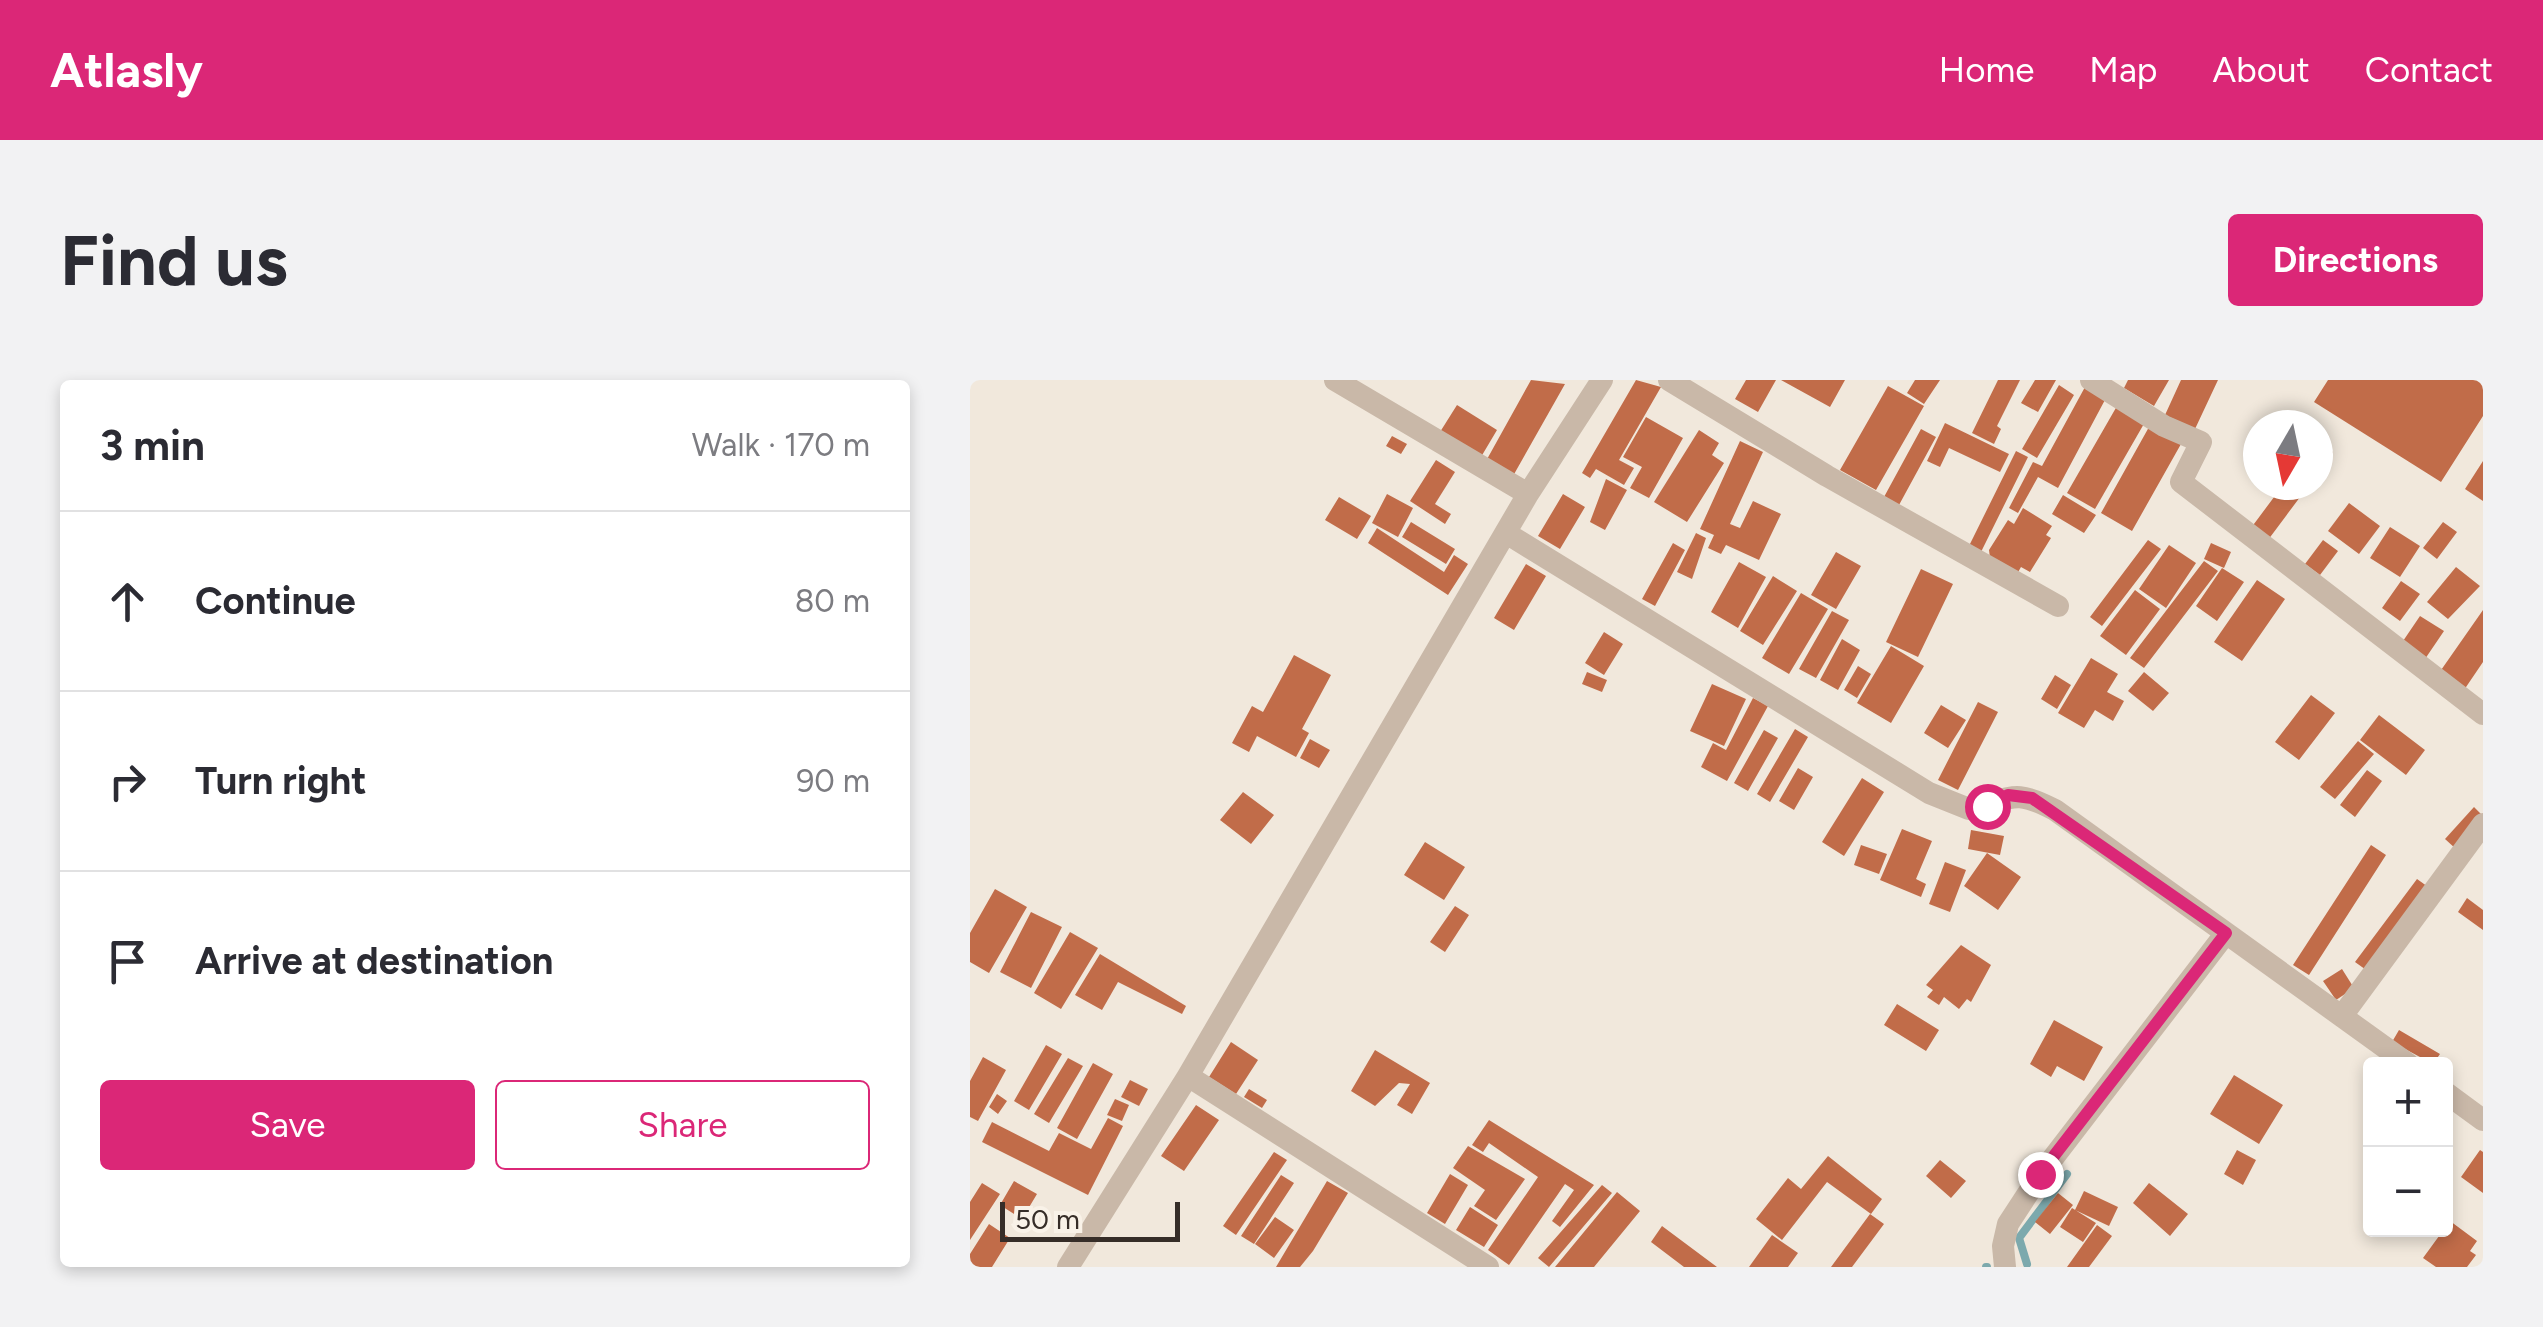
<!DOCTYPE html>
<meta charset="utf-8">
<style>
body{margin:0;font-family:Figtree,sans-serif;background:#f2f2f3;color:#2b2b33}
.controls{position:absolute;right:30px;bottom:30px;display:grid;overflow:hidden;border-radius:10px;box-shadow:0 5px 15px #0003}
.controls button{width:90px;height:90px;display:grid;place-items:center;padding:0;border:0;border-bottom:2px solid #e1e1e2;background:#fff;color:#2b2b33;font:50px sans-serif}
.compass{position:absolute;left:1273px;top:30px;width:90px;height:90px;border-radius:50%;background:#fff;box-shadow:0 5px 15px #0003;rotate:189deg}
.scale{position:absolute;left:30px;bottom:25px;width:180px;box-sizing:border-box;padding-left:10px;border:5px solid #362d28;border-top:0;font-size:28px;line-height:35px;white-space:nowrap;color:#362d28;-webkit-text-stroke:8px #f9f2e8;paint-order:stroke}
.stop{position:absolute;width:30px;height:30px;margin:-22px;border:8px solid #db2777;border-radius:50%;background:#fff}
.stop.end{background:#db2777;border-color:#fff;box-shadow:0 2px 10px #0008}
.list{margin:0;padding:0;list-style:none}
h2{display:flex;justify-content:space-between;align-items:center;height:130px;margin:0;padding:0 40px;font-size:42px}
h2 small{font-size:32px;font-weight:400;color:#7c7c81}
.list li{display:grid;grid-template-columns:65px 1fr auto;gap:30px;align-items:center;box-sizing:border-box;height:180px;padding:0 40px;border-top:2px solid #e1e1e2}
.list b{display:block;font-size:38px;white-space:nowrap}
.list em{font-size:32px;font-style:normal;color:#7c7c81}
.actions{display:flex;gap:20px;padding:30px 40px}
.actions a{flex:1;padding:22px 0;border:2px solid #db2777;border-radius:10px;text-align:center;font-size:35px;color:#db2777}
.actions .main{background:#db2777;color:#fff}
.icon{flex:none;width:55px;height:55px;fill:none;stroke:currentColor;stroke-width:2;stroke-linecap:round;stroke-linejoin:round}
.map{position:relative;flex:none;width:1513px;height:887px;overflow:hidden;border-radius:10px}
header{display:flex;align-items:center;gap:60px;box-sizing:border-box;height:140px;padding:0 50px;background:#db2777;color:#fff}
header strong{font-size:48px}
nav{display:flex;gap:55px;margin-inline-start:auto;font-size:35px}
.intro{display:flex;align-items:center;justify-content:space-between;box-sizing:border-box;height:240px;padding:0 60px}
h1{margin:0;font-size:70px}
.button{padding:25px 45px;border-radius:10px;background:#db2777;color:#fff;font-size:35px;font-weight:700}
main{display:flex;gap:60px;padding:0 60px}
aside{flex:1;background:#fff;border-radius:10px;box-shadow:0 5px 15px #0003}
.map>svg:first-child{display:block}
</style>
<header>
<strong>Atlasly</strong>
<nav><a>Home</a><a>Map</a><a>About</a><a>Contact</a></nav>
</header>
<div class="intro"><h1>Find us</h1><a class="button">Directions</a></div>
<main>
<aside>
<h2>3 min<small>Walk · 170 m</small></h2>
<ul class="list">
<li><svg class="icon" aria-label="ahead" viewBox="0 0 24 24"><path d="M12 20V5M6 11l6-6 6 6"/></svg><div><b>Continue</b></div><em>80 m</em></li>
<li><svg class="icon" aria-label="right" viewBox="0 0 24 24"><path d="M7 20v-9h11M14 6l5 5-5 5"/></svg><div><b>Turn right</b></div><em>90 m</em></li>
<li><svg class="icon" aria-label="arrive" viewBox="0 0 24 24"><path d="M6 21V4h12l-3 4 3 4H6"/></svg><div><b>Arrive at destination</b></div></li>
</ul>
<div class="actions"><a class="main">Save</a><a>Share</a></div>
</aside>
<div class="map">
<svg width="1513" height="887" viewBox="0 0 1513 887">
<rect width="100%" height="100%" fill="#f1e8dc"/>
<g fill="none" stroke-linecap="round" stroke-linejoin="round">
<!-- stream -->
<path stroke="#7ca9ad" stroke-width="8" d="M1057,884L1049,858L1097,794
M1016,887H1017"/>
</g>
<!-- building -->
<path fill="#c16c49" d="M561,0L595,4L543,96L516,81Z
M666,0L691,7L649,80L664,88L654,105L626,89L620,98L612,93Z
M776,0H806L788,32L765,19Z
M811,0H875L860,27Z
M945,0H970L954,24L937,13Z
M1028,0H1050L1027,46L1031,49L1024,64L1002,53Z
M1065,0H1086L1068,32L1051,23Z
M1158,0H1199L1184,26L1154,8Z
M1211,0H1248L1225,49L1195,35Z
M1358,0H1513V36L1471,102L1344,22Z
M1089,5L1104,15L1067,78L1052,69Z
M918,6L954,26L906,110L870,90Z
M1115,7L1136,18L1088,108L1068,97L1048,133L1039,128L1063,82L1072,86Z
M487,25L527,50L511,77L470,52Z
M1147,26L1175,42L1125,129L1097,113Z
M676,37L713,58L679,118L660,108L672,87L653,77Z
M975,43L1039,74L1030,92L979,68L970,87L957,81Z
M1179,47L1211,64L1162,151L1131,133Z
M951,49L966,57L929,125L914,117Z
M729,50L749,63L742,75L754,83L717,142L684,122Z
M422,56L437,64L431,74L416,66Z
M770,61L793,72L760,144L770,148L783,121L811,134L789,180L756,165L751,174L738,168L744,155L730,149Z
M1348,61L1363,72L1348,93Z
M1046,71L1058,77L1010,174L998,168Z
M466,80L485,92L465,124L481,134L475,144L440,121Z
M1513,81V121L1495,109Z
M636,99L657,110L635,150L620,142Z
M1313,105H1339L1298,160L1281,148Z
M417,114L443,128L428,157L402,143Z
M593,114L615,127L590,169L568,156Z
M1093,115L1126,135L1114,153L1082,134Z
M369,117L401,136L387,159L355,140Z
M1379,123L1410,146L1389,174L1358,151Z
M1053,128L1082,146L1076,155L1081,158L1060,192L1051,187L1047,194L1020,178L1019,170L1038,140L1044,144Z
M441,142L485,169L476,184L432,157Z
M1473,142L1487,152L1467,179L1453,168Z
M1420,147L1450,166L1430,197L1400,178Z
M407,148L474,192L484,175L498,184L478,215L398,163Z
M726,153L736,158L722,199L707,192Z
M1178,160L1191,169L1132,246L1120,237Z
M1353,160L1368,171L1350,195L1335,184Z
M703,163L715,170L685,226L672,219Z
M1241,163L1261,172L1254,188L1234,179Z
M1199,165L1226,183L1196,228L1169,209Z
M866,172L891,186L866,229L841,215Z
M1234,181L1248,191L1174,288L1160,278Z
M769,182L796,197L768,248L741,232Z
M556,184L576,196L544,250L524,238Z
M1486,187L1510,206L1478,239L1457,222Z
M1252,188L1274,202L1247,241L1226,226Z
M951,189L983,204L948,277L916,262Z
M803,196L827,211L793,265L770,251Z
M1287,200L1315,219L1272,281L1244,262Z
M1431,201L1450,214L1430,241L1412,228Z
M1165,210L1190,229L1156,275L1130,256Z
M831,213L858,229L819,294L792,278Z
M1513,230V282L1494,310L1469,293Z
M862,231L879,240L846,298L829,289Z
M1450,236L1474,251L1455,279L1431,264Z
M634,252L653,264L634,295L615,283Z
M872,259L890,270L868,310L850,300Z
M921,266L954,286L921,343L887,323Z
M324,275L361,295L332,349L339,353L326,377L287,356L279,372L262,363L282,326L293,332Z
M1121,278L1148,294L1137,312L1154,321L1143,341L1125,330L1114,348L1088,333Z
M888,286L901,294L887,318L874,310Z
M617,292L637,300L632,312L612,304Z
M1174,292L1199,313L1183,331L1158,311Z
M1085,295L1101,305L1087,329L1071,319Z
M742,304L776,319L754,366L720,351Z
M1341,315L1365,333L1329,380L1305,362Z
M783,318L798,326L757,401L731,387L743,363L756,370Z
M1008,322L1028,332L988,410L968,400Z
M971,325L996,340L978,368L954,353Z
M1409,335L1455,370L1436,395L1390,360Z
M825,349L838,357L800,422L787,414Z
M794,350L808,358L778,411L764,403Z
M340,359L360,370L349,388L330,378Z
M1388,361L1404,374L1365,419L1350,407Z
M828,388L843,397L824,430L809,421Z
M1397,390L1412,401L1385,437L1370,425Z
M892,398L914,412L874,476L852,462Z
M273,412L304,435L281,464L250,440Z
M1504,427L1513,436L1486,469L1475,459Z
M932,449L962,461L946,499L956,504L951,517L910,500Z
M1001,450L1034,456L1030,475L998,469Z
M455,462L495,487L474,520L434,495Z
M891,465L917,474L909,494L884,485Z
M1401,465L1416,475L1339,595L1323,585Z
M1017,473L1051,497L1028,530L994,506Z
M975,482L996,490L980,532L959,524Z
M1447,499L1461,509L1399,592L1385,582Z
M25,509L57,527L19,593L0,582V553Z
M1497,518L1513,530V550L1488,532Z
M485,526L499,535L475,572L460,562Z
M61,532L92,547L61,608L30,592Z
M100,552L128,568L91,629L64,613Z
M991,565L1021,585L1001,622L997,619L989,629L974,617L969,625L957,617L963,610L956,605Z
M130,574L216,626L212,634L148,602L132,630L105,615Z
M1372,589L1384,608L1366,620L1353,601Z
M927,624L969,650L956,671L914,645Z
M1084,640L1133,667L1114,701L1087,686L1081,697L1060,684Z
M1429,650L1470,674L1463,684L1422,662Z
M261,662L288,680L266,714L239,697Z
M76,665L92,674L59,730L44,721Z
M405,670L460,703L442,734L427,725L440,704L429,703L405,726L381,711Z
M13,677L36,690L8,741L0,737V701Z
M98,678L113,686L79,743L64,734Z
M123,683L143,694L107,759L87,748Z
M1264,695L1313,725L1289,764L1240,734Z
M160,700L178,709L169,726L151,717Z
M279,709L297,720L292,728L274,717Z
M27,714L37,721L28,734L19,727Z
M145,719L159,725L152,741L137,735Z
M226,725L249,740L214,791L191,776Z
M138,738L153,746L118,815L12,762L22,742L79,771L89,753L121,769Z
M519,740L624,805L590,847L582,841L604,810L595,804L539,885L518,870L568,797L519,763L513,772L502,765Z
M498,766L555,799L526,840L504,826L515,810L483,788Z
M1267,770L1286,780L1273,805L1254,794Z
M1510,770L1513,772V813L1491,797Z
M304,772L317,780L266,855L253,846Z
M858,776L912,819L901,834L857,802L812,860L786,839L818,798L831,809Z
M970,780L996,801L981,818L956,796Z
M480,794L498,805L475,844L457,833Z
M311,795L324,803L284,864L271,856Z
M44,801L67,814L52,839L30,825Z
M357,801L378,813L343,871L330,887H306Z
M12,803L30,814L0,860V822Z
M1179,803L1218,834L1200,856L1163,823Z
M632,805L642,813L579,887L568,878Z
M1114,811L1148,827L1139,846L1105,830Z
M647,812L670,831L624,887H585Z
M1088,813L1103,825L1080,854L1065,842Z
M500,827L528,845L514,867L486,850Z
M1102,828L1126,843L1113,862L1090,847Z
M900,834L914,844L882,887H861Z
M305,837L324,850L304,878L285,864Z
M1480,841L1507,861L1500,871L1506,875L1497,887H1466L1453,878Z
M19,844L40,858L22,887H0V874Z
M1127,845L1142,856L1119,887H1097Z
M692,846L747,887H714L681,862Z
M802,855L828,873L818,887H779Z"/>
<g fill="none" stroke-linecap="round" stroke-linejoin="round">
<!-- street -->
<path stroke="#c9b8a8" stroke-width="22" d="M365,0L558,114
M699,0L857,96L1088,226
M1121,0L1194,46L1231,62L1211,102L1513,334
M536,153L959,413L999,429C1042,420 1041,407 1085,430L1438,684
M1372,636L1513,444
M218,696L518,887
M1476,713L1513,740
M98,887L218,696L558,114L632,0
M1035,887L1033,866L1038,844L1070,795L1256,553"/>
</g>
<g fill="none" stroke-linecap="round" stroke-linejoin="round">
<!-- route -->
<path stroke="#db2777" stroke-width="12" d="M1017,426L1038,415L1062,418L1256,553L1070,794"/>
</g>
</svg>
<div class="controls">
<button>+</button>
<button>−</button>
</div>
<svg class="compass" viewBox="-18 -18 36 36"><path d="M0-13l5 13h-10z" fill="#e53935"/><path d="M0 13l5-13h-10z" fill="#7c7c81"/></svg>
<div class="scale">50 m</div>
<div class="stop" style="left:1017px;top:426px"></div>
<div class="stop end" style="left:1070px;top:794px"></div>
</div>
</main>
